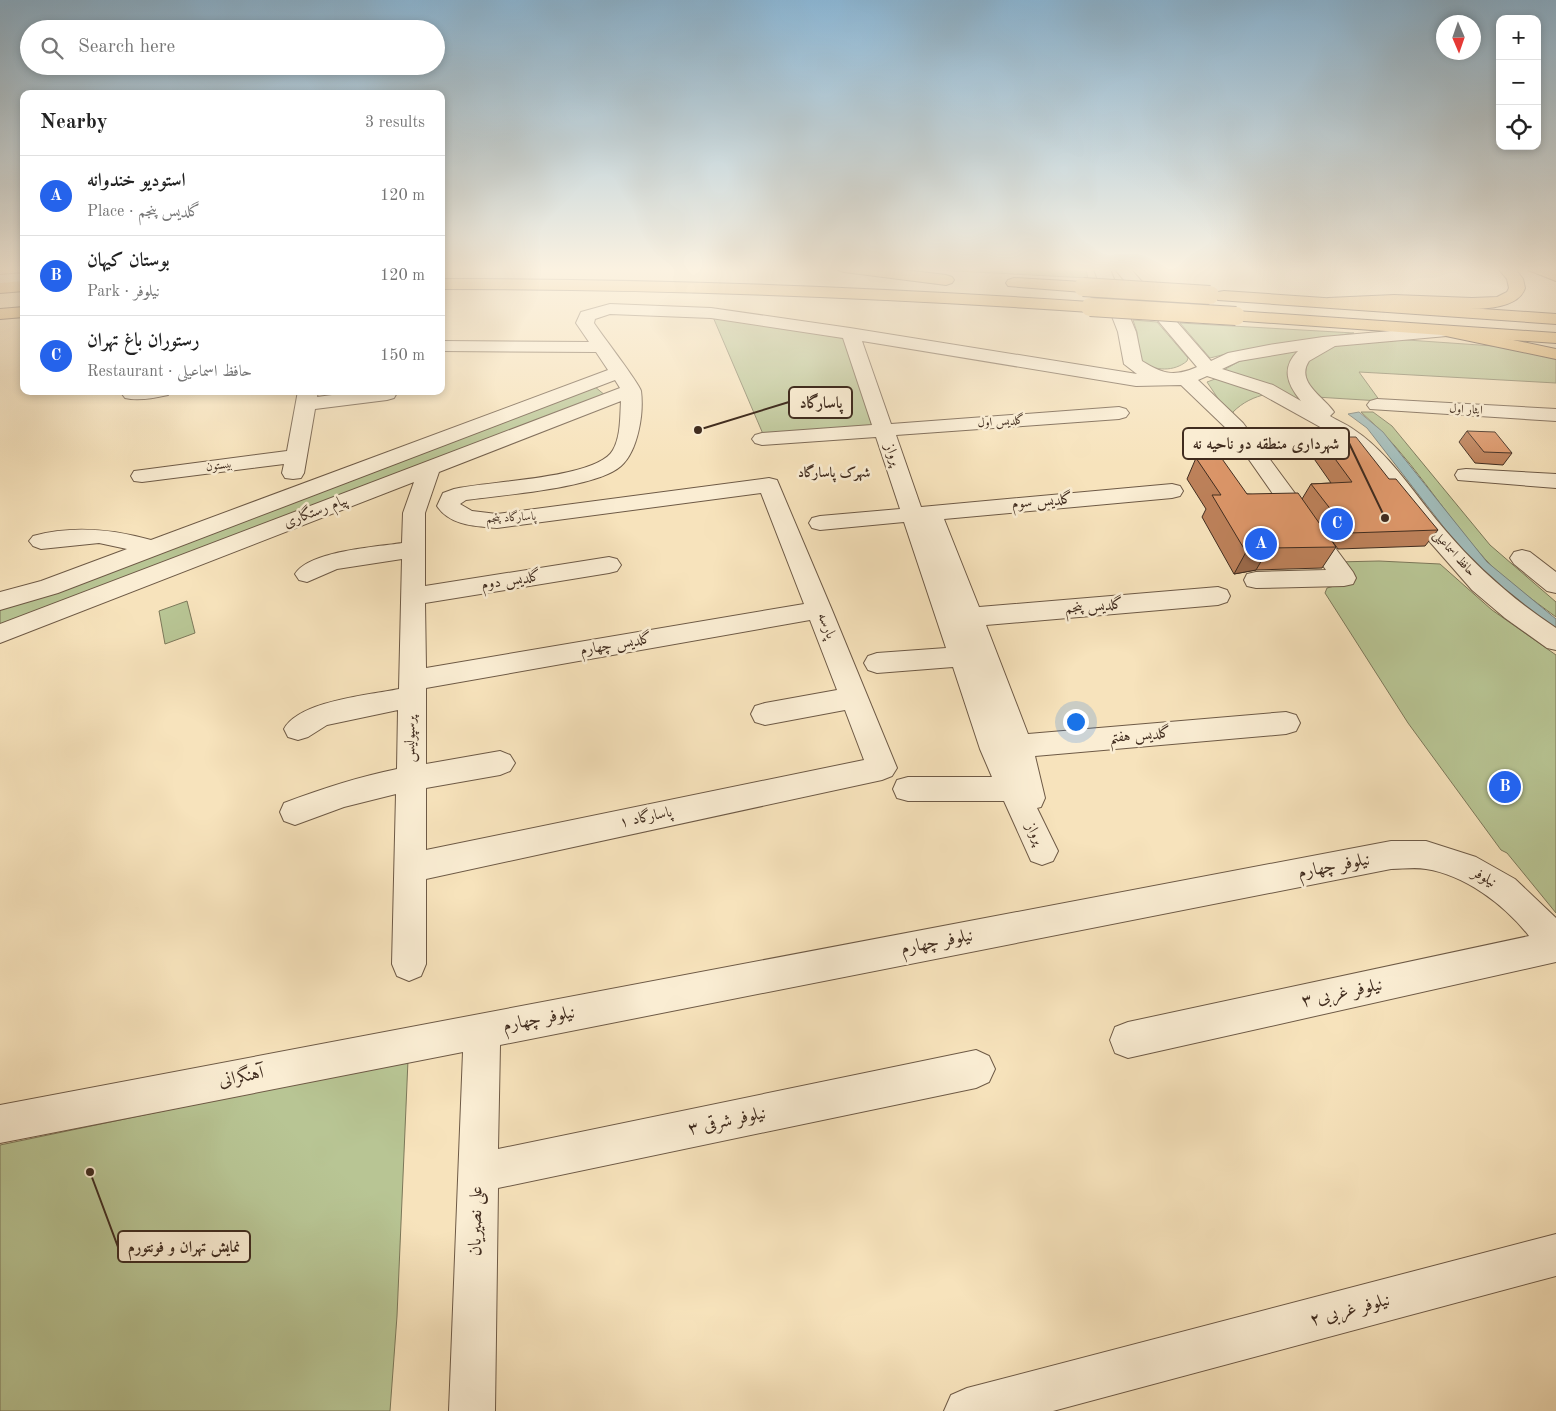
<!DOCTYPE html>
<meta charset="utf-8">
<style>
body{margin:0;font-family:"Old Standard TT",Amiri,serif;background:#f2f2f2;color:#222}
.controls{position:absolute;right:15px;top:15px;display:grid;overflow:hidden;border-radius:10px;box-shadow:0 2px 8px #0003}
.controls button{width:45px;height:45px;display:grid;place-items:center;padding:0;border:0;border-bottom:1px solid #e0e0e0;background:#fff;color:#222;font:25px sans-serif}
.compass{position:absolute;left:1436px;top:15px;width:45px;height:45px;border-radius:50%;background:#fff;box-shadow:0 2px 8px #0003;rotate:178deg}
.you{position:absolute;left:1075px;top:721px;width:18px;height:18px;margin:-12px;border:4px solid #fff;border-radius:50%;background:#1a73e8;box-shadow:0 0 0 8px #1a73e833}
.badge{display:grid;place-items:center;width:32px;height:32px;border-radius:50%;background:#2563eb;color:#fff;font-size:16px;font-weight:700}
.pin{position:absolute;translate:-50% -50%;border:2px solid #fff;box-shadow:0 1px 5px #0006}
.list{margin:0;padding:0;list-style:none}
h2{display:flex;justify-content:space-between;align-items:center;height:65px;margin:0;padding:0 20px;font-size:21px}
h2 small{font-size:16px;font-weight:400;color:#767676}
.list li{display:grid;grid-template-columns:32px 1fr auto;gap:15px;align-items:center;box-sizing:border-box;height:80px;padding:0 20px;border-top:1px solid #e0e0e0}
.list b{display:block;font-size:19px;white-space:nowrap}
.list p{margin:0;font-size:16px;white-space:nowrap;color:#767676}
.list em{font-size:16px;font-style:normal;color:#767676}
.icon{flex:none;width:28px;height:28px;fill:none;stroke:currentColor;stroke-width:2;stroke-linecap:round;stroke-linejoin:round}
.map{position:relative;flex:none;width:1556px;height:1411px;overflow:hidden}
.search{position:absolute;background:#fff;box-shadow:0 2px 8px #0003;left:20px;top:20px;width:425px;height:55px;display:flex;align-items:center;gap:12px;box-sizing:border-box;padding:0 18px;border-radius:28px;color:#767676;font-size:19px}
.panel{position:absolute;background:#fff;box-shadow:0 2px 8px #0003;left:20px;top:90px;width:425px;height:305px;border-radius:10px}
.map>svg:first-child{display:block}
</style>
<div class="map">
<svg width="1556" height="1411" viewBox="0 0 1556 1411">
<rect width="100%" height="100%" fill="#f7e3bc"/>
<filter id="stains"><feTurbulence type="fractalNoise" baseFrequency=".004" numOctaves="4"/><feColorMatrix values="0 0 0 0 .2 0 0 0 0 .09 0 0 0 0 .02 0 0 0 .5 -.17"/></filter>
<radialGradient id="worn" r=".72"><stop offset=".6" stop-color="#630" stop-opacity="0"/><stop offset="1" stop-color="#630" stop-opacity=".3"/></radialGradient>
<!-- green -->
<path fill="#b8c594" stroke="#7c785a" d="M879,267H1085L1088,278Z
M713,317L848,339L872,426L763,434Z
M1133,320L1157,322L1188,358L1187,361C1174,372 1155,371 1141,362L1137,332Z
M1180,323L1354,333L1234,352L1210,358Z
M1393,339L1508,347L1556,357V383L1359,372L1380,401L1316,397L1307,388L1304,361L1330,347L1349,343Z
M1323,345L1299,354L1306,404L1218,373L1240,361Z
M1215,379L1226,381L1267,394C1254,397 1243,402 1233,412L1234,416L1219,400L1207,382Z
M594,386L606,396L0,628V606Z
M1361,412H1373L1392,426L1490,545L1556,602V617C1532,599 1505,581 1485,559C1442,512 1410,454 1361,412Z
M1379,561L1440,564L1492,610L1556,655V913L1507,853L1501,850L1408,723L1325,593L1327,588L1349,582L1336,562Z
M187,601L195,633L165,644L159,611Z
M408,1060L397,1316L390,1411H0V1145Z"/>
<!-- water -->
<path fill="#a1bcba" stroke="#7a827c" d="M1359,412L1383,432L1487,562L1556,619V631L1530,613L1463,552L1367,428L1348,414Z"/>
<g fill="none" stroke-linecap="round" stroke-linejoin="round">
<defs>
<path id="minor" d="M1093,267H1109L1136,332L1142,361C1163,374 1174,377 1197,367L1113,267H1129L1211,361L1228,353L1269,345L1323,337L1447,326L1453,327L1456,331L1453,335L1447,336L1335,346L1309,361C1295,382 1324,397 1334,412L1330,416C1338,421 1346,424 1353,429C1391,454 1416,497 1445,530C1478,569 1514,600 1556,628V650L1547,648L1505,618L1472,590L1430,542L1372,467L1340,438L1259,393L1207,376L1198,380L1243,423L1353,572L1356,578L1353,584L1344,586L1256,588L1247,586L1244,580L1247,574L1256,572L1326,570L1229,431L1181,385L1136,386L862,341L891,424L1119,407L1126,409L1129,413L1126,417L1119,419L896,435L921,507L1172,484L1180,486L1183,491L1180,496L1172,498L944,519L979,607L1218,587L1227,590L1230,596L1227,602L1218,605L986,625L1028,734L1286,712L1296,715L1300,723L1296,731L1286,734L1035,756L1045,798L1041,807L1037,808L1058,851L1053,861L1042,865L1031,861L1004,801H908L897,798L893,789L897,780L908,777H992L980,749L953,667L877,673L868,670L864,663L868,656L877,653L946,648L904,522L820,530L812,528L809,523L812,518L820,516L900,509L876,437L762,445L755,443L752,439L755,435L762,433L872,425L843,338L711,318L610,314L595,319L594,323C601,334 639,383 641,391C644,413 638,451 621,466C597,488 501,495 466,500L460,504L472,511L497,514L769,478L777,480L832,610L897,768L892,776L882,780L426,879V964L421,976L409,981L397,976L392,964L396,794L344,807L295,825L284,821L280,812L284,803C321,789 358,777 397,769L398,710L327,725L308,737L298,740L288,737L284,729C299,701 369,695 399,689L402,559L337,569L307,582L299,580L295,574C309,551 376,547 402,543L403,513L414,482L0,643V624L620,388L615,380L58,593L0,610V592L41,581L127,549L99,543L41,549L33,546L29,541L33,536C73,525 112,529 151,540L608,370L596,352L441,351V341L589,342L576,323L581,312L610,304L711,308L850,328L1137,374L1124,364L1118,332ZM1298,351C1281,368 1287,384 1301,401L1273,385L1222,369L1239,361ZM621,401C620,416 621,436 613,450C597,479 487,481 454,489L443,493L437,506C450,526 476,526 497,528L761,493L804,604L426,668L425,603L609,573L617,571L621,565L617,559L609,557L425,586V513L439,472ZM810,620L837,690L765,703L755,706L751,714L755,722L765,725L845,710L864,760L426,850V788L500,775L510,771L515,763L510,755L500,751L426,764V688Z
M24,273V283L0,285V275Z
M123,391H170L168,395C155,398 138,401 125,398L122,394Z
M298,391H318L317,397L362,391H398L394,398L387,400L315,409L304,473L301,478L293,479L285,478L282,473L284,464L142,482L134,481L131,476L134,471L142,470L287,451Z
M1377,399L1556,409V421L1370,409L1367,405L1370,401Z
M1466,469L1556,474V488L1458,480L1455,475L1458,470Z
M1522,550L1530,552L1556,572V593L1547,591L1514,564L1510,558L1514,552Z
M1391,841H1426L1476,857L1515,879L1556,918V962L1128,1058L1115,1053L1110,1040L1115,1027L1128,1022L1529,936C1505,905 1465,875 1426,869C1415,867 1402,869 1391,869L500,1045L498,1149L976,1050L989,1056L995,1069L989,1082L976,1088L498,1188L495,1411H449L463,1052L0,1143V1105Z
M1556,1234V1276L1053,1411H944L951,1395L967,1388Z"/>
<path id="major" d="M1497,267H1514L1523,279L1525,288C1515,321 1430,305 1403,305C1380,305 1357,306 1334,307L1328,306L1326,302L1328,298L1394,295L1472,298L1497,297L1507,292L1509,288L1507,279Z
M1526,267H1547L1556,270V281L1528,270Z
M1447,326L1556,349V359L1441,335L1438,331L1441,327Z"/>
<path id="highway" d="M836,267H879L946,275L952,277L954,280L952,283L946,285L844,272L838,270Z
M1014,278L1083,282L1089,284L1091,287L1089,290L1083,292L1008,286L1006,283L1008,280Z
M441,279C658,279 874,287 1090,302L1096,303L1098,307L1096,311L1090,312C874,297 658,289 441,289Z
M24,281V291L0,293V283Z
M1224,291L1556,314V324L1218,300L1216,296L1218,292Z
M24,307V317L0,319V309Z
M1236,311L1556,333V343L1230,320L1227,316L1230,312Z"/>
</defs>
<!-- minor casing -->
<use href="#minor" stroke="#6e5a46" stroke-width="2"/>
<!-- major casing -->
<use href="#major" stroke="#402c1f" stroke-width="2"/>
<!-- highway casing -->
<use href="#highway" stroke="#402c1f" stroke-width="2"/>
<!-- minor -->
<use href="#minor" fill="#faedd3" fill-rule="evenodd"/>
<!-- major -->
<use href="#major" fill="#ecc27e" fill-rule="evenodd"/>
<!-- highway -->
<use href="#highway" fill="#ecc27e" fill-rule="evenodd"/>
<defs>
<path id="highway-bridge" d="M1083,287L1210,295
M1090,307L1236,316"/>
</defs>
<!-- highway-bridge casing -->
<use href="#highway-bridge" stroke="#402c1f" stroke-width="20" stroke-linecap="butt"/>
<!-- highway-bridge -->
<use href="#highway-bridge" stroke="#ecc27e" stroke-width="18"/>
</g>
<!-- wall -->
<path fill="#bd815a" stroke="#402c1f" d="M1467,431L1512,453L1503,465L1475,463L1459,442Z
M1319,437L1389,479L1438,530L1425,546L1338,549L1324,530L1336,547L1322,568L1256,570L1234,574L1202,517L1206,509L1187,479L1196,458L1247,494L1302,499L1311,484L1331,483L1310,453Z"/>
<!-- shaded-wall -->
<path fill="#9a694a" stroke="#402c1f" d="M1269,548L1256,570L1234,574L1246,552Z"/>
<!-- building -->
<path fill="#dc9669" stroke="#402c1f" d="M1467,431L1495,432L1512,453L1484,452Z
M1319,437H1356L1389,479H1396L1438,530L1349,533L1311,484L1352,482Z
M1220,456L1247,494L1298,493L1336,547L1269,548L1246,552L1212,495H1221L1196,458Z"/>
<!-- sky -->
<linearGradient id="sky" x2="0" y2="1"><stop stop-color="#8bb7d6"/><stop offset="0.58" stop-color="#fbf2e1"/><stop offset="1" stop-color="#fbf2e1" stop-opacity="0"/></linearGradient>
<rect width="1556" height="464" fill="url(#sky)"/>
<g text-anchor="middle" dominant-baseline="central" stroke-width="5" stroke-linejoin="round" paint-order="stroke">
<!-- far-street labels -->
<g font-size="12" fill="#402c1f" stroke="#faedd3">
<text transform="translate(1466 410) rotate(3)">ایثار اول</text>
<text transform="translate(1001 422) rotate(-4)">گلدیس اول</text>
<text transform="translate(219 466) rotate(-8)">بیستون</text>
<text transform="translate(511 518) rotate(-3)">پاسارگاد پنجم</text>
<text transform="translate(1454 554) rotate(48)">حافظ اسماعیلی</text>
</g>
<!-- far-neighbourhood labels -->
<g font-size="14" font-weight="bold" fill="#402c1f" stroke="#faedd3">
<text x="834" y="473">شهرک پاسارگاد</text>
</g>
<!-- street labels -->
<g font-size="15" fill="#402c1f" stroke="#faedd3">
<text transform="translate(892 455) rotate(71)">پرواز</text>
<text transform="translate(1042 502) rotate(-5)">گلدیس سوم</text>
<text transform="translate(316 512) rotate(-21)">پیام رستگاری</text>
<text transform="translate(511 581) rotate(-9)">گلدیس دوم</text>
<text transform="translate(1094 607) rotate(-5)">گلدیس پنجم</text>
<text transform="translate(826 626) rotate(68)">پارسه</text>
<text transform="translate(616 645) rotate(-10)">گلدیس چهارم</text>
<text transform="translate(1140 736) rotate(-5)">گلدیس هفتم</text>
<text transform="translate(411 739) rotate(-89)">پرسپولیس</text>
<text transform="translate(646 818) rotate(-12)">پاسارگاد ۱</text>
<text transform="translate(1034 834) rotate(64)">پرواز</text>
<text transform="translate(1484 878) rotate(30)">نیلوفر</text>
</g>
<!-- near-street labels -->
<g font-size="18" fill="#402c1f" stroke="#faedd3">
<text transform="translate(1334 866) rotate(-11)">نیلوفر چهارم</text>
<text transform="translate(937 942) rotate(-11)">نیلوفر چهارم</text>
<text transform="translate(1342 993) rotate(-12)">نیلوفر غربی ۳</text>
<text transform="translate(539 1019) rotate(-11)">نیلوفر چهارم</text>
<text transform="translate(241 1077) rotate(-11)">آهنگرانی</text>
<text transform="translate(727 1121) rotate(-12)">نیلوفر شرقی ۳</text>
<text transform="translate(476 1221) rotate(-89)">علی نصیریان</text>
<text transform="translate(1350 1310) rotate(-15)">نیلوفر غربی ۲</text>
</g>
</g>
<!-- callouts -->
<path fill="none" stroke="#402c1f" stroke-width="2" d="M698 430L789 402M1385 518L1349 443M90 1172L118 1247"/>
<g fill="#402c1f" stroke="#faedd3" stroke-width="2">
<circle cx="698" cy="430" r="5"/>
<circle cx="1385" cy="518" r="5"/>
<circle cx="90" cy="1172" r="5"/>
</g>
<g fill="#faedd3" stroke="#402c1f" stroke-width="2">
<rect x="789" y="387" width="63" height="31" rx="5"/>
<rect x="1183" y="428" width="166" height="31" rx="5"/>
<rect x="118" y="1231" width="132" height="31" rx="5"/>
</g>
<g font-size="16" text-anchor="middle" font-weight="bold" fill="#402c1f">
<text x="821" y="408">پاسارگاد</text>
<text x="1266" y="449">شهرداری منطقه دو ناحیه نه</text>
<text x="184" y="1252">نمایش تهران و فونتورم</text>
</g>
<rect width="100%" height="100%" filter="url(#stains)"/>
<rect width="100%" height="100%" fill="url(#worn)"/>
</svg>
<div class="controls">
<button>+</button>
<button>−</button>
<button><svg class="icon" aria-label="locate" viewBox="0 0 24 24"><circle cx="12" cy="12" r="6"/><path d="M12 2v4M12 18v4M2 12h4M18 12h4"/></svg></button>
</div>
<svg class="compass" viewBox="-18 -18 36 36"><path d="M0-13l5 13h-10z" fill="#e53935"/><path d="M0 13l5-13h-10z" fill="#767676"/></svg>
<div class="you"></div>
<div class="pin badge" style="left:1261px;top:544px">A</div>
<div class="pin badge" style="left:1505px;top:787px">B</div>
<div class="pin badge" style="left:1337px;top:524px">C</div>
<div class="search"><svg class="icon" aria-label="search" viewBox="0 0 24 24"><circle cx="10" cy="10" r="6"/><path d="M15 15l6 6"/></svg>Search here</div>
<section class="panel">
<h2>Nearby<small>3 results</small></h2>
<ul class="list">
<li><span class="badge">A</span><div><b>استودیو خندوانه</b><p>Place · گلدیس پنجم</p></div><em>120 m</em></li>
<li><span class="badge">B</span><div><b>بوستان کیهان</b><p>Park · نیلوفر</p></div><em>120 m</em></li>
<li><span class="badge">C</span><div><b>رستوران باغ تهران</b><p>Restaurant · حافظ اسماعیلی</p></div><em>150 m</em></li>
</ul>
</section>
</div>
